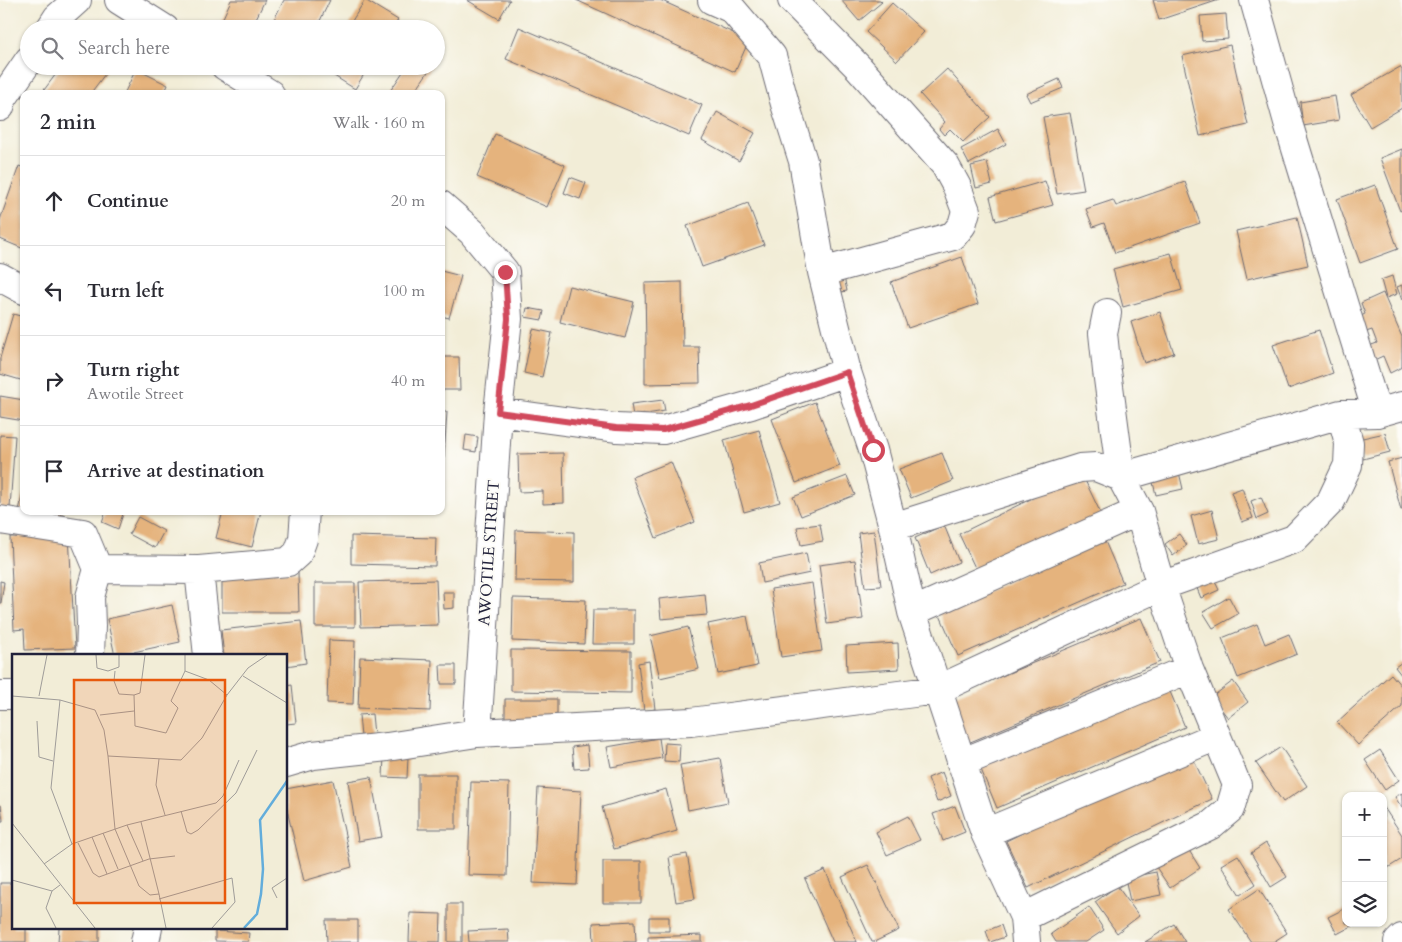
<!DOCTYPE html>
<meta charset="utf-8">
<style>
body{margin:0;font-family:Cardo,serif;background:#f2f2f3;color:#2b2b33}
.controls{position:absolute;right:15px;bottom:15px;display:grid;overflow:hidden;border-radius:10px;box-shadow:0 1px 4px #0004}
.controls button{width:45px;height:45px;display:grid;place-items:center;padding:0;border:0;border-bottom:1px solid #e1e1e2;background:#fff;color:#2b2b33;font:25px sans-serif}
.stop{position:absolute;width:15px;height:15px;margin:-11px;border:4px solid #d1495b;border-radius:50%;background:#fff}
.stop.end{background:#d1495b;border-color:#fff;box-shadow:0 1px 5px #0008}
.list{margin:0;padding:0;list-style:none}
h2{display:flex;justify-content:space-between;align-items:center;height:65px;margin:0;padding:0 20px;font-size:21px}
h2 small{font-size:16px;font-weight:400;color:#7c7c81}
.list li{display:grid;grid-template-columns:32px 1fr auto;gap:15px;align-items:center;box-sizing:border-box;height:90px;padding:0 20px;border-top:1px solid #e1e1e2}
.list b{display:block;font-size:19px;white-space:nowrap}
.list p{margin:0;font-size:16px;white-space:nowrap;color:#7c7c81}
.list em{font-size:16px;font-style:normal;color:#7c7c81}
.icon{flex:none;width:28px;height:28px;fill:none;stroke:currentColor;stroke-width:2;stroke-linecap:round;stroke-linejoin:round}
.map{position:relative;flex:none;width:1402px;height:942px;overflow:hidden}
.search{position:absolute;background:#fff;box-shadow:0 1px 4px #0004;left:20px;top:20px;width:425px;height:55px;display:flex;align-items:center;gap:12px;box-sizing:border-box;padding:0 18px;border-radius:28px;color:#7c7c81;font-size:19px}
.panel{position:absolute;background:#fff;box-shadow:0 1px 4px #0004;left:20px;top:90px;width:425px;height:425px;border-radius:10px}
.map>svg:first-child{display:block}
</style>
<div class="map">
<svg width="1402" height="942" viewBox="0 0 1402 942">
<rect width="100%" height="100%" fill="#fdfcf7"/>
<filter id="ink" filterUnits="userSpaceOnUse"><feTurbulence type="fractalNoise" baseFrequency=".02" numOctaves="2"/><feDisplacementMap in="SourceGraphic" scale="10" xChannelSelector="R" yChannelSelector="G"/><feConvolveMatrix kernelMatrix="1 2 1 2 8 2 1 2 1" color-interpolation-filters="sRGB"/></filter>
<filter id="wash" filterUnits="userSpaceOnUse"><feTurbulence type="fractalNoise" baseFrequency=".0096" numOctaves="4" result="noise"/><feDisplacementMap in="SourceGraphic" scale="20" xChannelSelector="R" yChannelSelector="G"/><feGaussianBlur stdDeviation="1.12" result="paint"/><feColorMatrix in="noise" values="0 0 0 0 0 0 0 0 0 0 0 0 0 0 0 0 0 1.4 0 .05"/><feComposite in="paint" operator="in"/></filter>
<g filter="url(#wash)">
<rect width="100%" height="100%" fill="#f2edd7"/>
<g id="blocks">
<!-- building -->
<path fill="#e5b37d" d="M231,0H265L251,29H218Z
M284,0H330L316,29H269Z
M365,0L398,20L392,29H347Z
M467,0H510L499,19Z
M576,0H660L749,40L735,72Z
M841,0H880L882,2L859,21Z
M1153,0H1219L1159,20Z
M892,3L924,32L897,61L866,32Z
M1226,14L1228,39L1202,41L1200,16Z
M95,23L102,29H90Z
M519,27L702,105L689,136L506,59Z
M1230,45L1248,125L1200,136L1182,56Z
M62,66H111L90,94H41Z
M324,66H369L355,89L323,69Z
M407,66H432L413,94H388Z
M1400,67L1402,70V108L1370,127L1351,95Z
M136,69L168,85L164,94H124Z
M947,69L990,117L963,142L950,129L944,135L939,129L945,122L920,94Z
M1059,79L1063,88L1030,102L1026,94Z
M1335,96L1339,120L1303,126L1300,102Z
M717,112L755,133L739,161L702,140Z
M1070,113L1084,190L1057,194L1043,117Z
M998,129L1006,144L969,164L961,149Z
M495,134L565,165L547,207L477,177Z
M1402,149V210L1400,211L1380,158Z
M987,162L992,184L976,188L971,166Z
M19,166L24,168V249L0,239V220Z
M570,177L586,183L580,199L564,193Z
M1045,181L1053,205L996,221L990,197Z
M1185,182L1200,223L1115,253L1104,223L1093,227L1086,209L1113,200L1116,206Z
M1375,185L1398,249L1360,263L1337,199Z
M748,203L764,245L702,267L687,226Z
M1297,217L1308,265L1247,279L1236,231Z
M1171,253L1182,290L1123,307L1113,269Z
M962,257L978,304L908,328L891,282Z
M441,271L461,276L449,318L441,316Z
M1392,276L1397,294L1386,298L1381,280Z
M844,277L847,291L830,294L827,280Z
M682,282L683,347H699L700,383L645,384V345H646L645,283Z
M1402,285V300L1397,287Z
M569,286L634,302L625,338L560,322Z
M1383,293L1402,337V367L1390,373L1383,356L1374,360L1369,346L1377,343L1372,330L1366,332L1359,317L1365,314L1361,303Z
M527,308L544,311L542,320L525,317Z
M1160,312L1174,353L1144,363L1131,322Z
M13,314L24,317V381L0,374V358Z
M533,329L552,333L542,377L524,373Z
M1319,330L1333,373L1288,389L1273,345Z
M441,357H459L460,390H441Z
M0,396L24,400V421L0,417Z
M663,400L665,411L633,416L631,404Z
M815,402L840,466L796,483L772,419Z
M441,412H447L444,458H441Z
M759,430L780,502L744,512L724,440Z
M1385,433L1390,452L1363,459L1358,439Z
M0,435L15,436L10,508L0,507Z
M466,435L478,437L476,452L464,450Z
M563,453L564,503L543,504V491L519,492L518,454Z
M942,453L953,481L911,498L899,469Z
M1402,458V510H1401L1388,462Z
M671,462L695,522L656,538L632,477Z
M1178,468L1183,489L1156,495L1151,474Z
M1082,474L1102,516L979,576L959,534Z
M847,476L855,495L801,516L793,497Z
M1242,488L1253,518L1242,522L1231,492Z
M23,492L24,511H62L61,520L19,511Z
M1261,497L1268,514L1257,519L1251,501Z
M1212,510L1219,539L1198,544L1191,516Z
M106,511H124L118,529L102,522Z
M223,511H261L252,547L216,538Z
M138,517L164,531L155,548L129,534Z
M820,524L823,541L801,545L797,527Z
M944,525L959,562L930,575L915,538Z
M516,530L574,532V582L515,581Z
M874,531L881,586L865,587L858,533Z
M1179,534L1187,545L1173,556L1165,544Z
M69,535L75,648L25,650L24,629L14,630L10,537Z
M351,536L436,538L435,566L351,564Z
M1104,539L1123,583L958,656L939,613Z
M806,553L810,573L762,583L759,563Z
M855,560L863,619L827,624L819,565Z
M222,571L298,573L299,612H222Z
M1211,573L1219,590L1201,598L1194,581Z
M436,580L438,625L361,627L359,582Z
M0,581L4,582L1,603H0Z
M315,583H355V627H315Z
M812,583L822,651L781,657L771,589Z
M443,592H454V608L444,609Z
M705,594L707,615L661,619L659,599Z
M1229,597L1238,614L1213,628L1203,612Z
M513,598L586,600L584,644L512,641Z
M172,605L180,642L115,656L107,619Z
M593,610H634V644H592Z
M747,616L757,666L718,674L708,624Z
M1141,618L1160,662L968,743L949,698Z
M301,621L306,663L286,666V656H224L221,630Z
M1257,624L1265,644L1289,634L1297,654L1238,678L1222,638Z
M688,627L699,669L660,678L650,636Z
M329,640L355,641L353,704L327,703Z
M898,643L899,669L847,672L846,646Z
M511,650L631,651V693L511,691Z
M360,657L432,660L430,711L358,708Z
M649,661L655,709L644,711L638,663Z
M1402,662V676L1395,667Z
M440,665H456V684H441Z
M1391,674L1402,687V706L1358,745L1337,722Z
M1233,681L1248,702L1228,718L1212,697Z
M292,685L296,723L286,724V686Z
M1168,687L1185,727L997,808L980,767Z
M505,699H557V721H505Z
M372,714L374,735L361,737L359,715Z
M659,738L662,758L611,767L607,747Z
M665,743L680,744L679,762L664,761Z
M587,745L589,768L574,769L572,747Z
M1281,747L1307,786L1283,802L1256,763Z
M1380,750L1399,780L1385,790L1365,760Z
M1190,752L1212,799L1028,888L1006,841Z
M384,756L408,757L407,778L383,777Z
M720,758L728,802L688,810L680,765Z
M942,772L951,796L937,802L928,778Z
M418,774H456V829H418Z
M371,777L382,837L358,841L348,781Z
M333,780L352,867L304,881L286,806V789Z
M471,782L509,783L507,876L468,875Z
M538,788L581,791L577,885L533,883Z
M666,789L677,831L614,849L602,807Z
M1402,793V808L1395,797Z
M0,805H1L3,821H0Z
M955,806L965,832L943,841L933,814Z
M1383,806L1402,835V859L1386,869L1383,865Z
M908,816L920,840L887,855L876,832Z
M1266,843L1287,877L1271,887L1251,853Z
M1185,844L1200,868L1170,888L1154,864Z
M687,854L695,899L676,902L669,857Z
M1238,855L1256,884L1240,895L1221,865Z
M603,861H641V903H603Z
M868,865L899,930L874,942H872L842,877Z
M825,870L857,942H833L805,879Z
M1156,872L1161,895L1130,901L1125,878Z
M0,883H14V928H26V942H0Z
M1117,886L1139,916L1117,933L1095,902Z
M1259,889L1287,933L1273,942H1251L1229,909Z
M448,904H462V942H448Z
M1089,907L1104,930L1086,942H1056L1051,934Z
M1346,908V923H1353L1354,925L1337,934L1328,917Z
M410,913L441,914L440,942H409Z
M649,917H669V931H649Z
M326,920H358V942H327Z
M635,921L636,942H594L593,923Z
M1174,924L1185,942H1145Z
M1001,925L1005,937L990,942L986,931Z
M59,928H99V942H58Z
M508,929L509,942H469L468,931Z
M215,931L249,933L248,942L215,941Z
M702,935V942H648V937Z"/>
</g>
</g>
<g filter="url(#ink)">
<use href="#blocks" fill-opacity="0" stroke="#6b6972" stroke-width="1"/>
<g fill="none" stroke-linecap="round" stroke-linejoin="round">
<defs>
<path id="street" d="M119,0L165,29
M712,0L732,9L772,56L785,104L803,161L822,272L847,372L873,450L893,527L912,612L985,833L1024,917L1026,942
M792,0L859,68L945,165L957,187L966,211L962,225L953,236L822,272
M1254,0L1289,126L1377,413
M50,29L57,18L77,0
M225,66L270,94
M0,107L3,98L29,60
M0,277L24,290
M498,412L616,428L663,430L751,405L847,372
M0,520L83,533L98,569L199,570L288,562L298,553L303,539L305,511
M893,527L1080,468L1096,467L1121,477L1341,414
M199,570L208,656
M912,612L1139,511
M90,656L91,626L90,597L98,569
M0,695H14
M477,733L691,722L937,690L1161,586L1294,539L1331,501L1348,465L1349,443L1341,414L1377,413L1402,406
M286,763L313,755L387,747L477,733L498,412L508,319L505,272L472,232L441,205
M961,763L1189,669
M985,833L1217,736
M1024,917L1211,825L1230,809L1237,785L1189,669L1161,586L1139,511L1121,477L1107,371L1103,333L1107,313
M145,942L148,928
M1398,942L1402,938"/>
</defs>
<!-- street casing -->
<use href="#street" stroke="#6b6972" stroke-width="30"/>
<!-- street -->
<use href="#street" stroke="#fff" stroke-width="28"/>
</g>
</g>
<g fill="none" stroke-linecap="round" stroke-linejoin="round" filter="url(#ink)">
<!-- route -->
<path stroke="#d1495b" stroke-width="6" d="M505,272L508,319L498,412L616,428L663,430L751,405L847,372L873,450"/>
</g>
<g text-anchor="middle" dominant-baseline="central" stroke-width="4" stroke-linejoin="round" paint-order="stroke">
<!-- street labels -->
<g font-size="16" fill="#22223b" stroke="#fdfcf7">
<text transform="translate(489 553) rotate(-86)">AWOTILE STREET</text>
</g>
</g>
<!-- overview -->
<g transform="translate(12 654)">
<rect width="275" height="275" fill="#f2edd7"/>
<path fill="none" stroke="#63addb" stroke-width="2.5" d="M232,274L245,260L249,240L251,215L248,166L275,127"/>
<path fill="none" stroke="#9f9c99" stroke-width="1" d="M84,1L85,14L96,17L107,13V1M133,1L128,39L122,41L123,72L154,79L166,54L159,47L173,17V1M103,17L102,27L107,40L122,41M173,17L197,26L215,41M231,22L275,49M0,42L48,46L83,56L92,76L96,102L169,106L190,84L215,41L236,14L255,1M27,42L35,1M48,46L39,134L60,190M88,61L122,57M25,67L27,103L41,107M96,102L103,175L127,232L138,241L147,240L154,274M147,105L144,131L153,161M169,157L175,178L179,180L186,176L224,139L245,96M129,168L147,240M0,169L83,274M115,171L131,207M91,179L106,215M80,183L95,220M66,189L81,219L87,223L137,205L163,202M32,210L60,190L115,171L204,149L211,142L227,106M0,226L40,237L48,231M40,237L34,254L44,274M265,244L260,234L275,224M147,245L220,224L223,248L200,274"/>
<path fill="#e8590c" fill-opacity="0.15" stroke="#e8590c" stroke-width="2.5" d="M62,26H213V249H62Z"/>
<rect width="275" height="275" fill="none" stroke="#22223b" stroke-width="2.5"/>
</g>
</svg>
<div class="controls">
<button>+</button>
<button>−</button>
<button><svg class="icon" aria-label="layers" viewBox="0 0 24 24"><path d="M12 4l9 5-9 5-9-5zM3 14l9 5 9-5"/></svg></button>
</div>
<div class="stop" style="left:873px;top:450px"></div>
<div class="stop end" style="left:505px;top:272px"></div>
<div class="search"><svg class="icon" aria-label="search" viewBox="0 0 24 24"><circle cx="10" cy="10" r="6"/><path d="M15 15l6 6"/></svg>Search here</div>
<section class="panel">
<h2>2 min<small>Walk · 160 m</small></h2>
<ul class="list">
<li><svg class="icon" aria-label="ahead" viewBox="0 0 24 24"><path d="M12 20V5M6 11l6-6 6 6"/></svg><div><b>Continue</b></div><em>20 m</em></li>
<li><svg class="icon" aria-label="left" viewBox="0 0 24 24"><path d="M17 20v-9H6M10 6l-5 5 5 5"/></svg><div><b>Turn left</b></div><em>100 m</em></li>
<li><svg class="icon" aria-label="right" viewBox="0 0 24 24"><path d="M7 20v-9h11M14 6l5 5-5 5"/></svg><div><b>Turn right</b><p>Awotile Street</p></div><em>40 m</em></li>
<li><svg class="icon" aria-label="arrive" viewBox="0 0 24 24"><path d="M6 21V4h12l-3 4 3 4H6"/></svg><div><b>Arrive at destination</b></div></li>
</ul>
</section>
</div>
